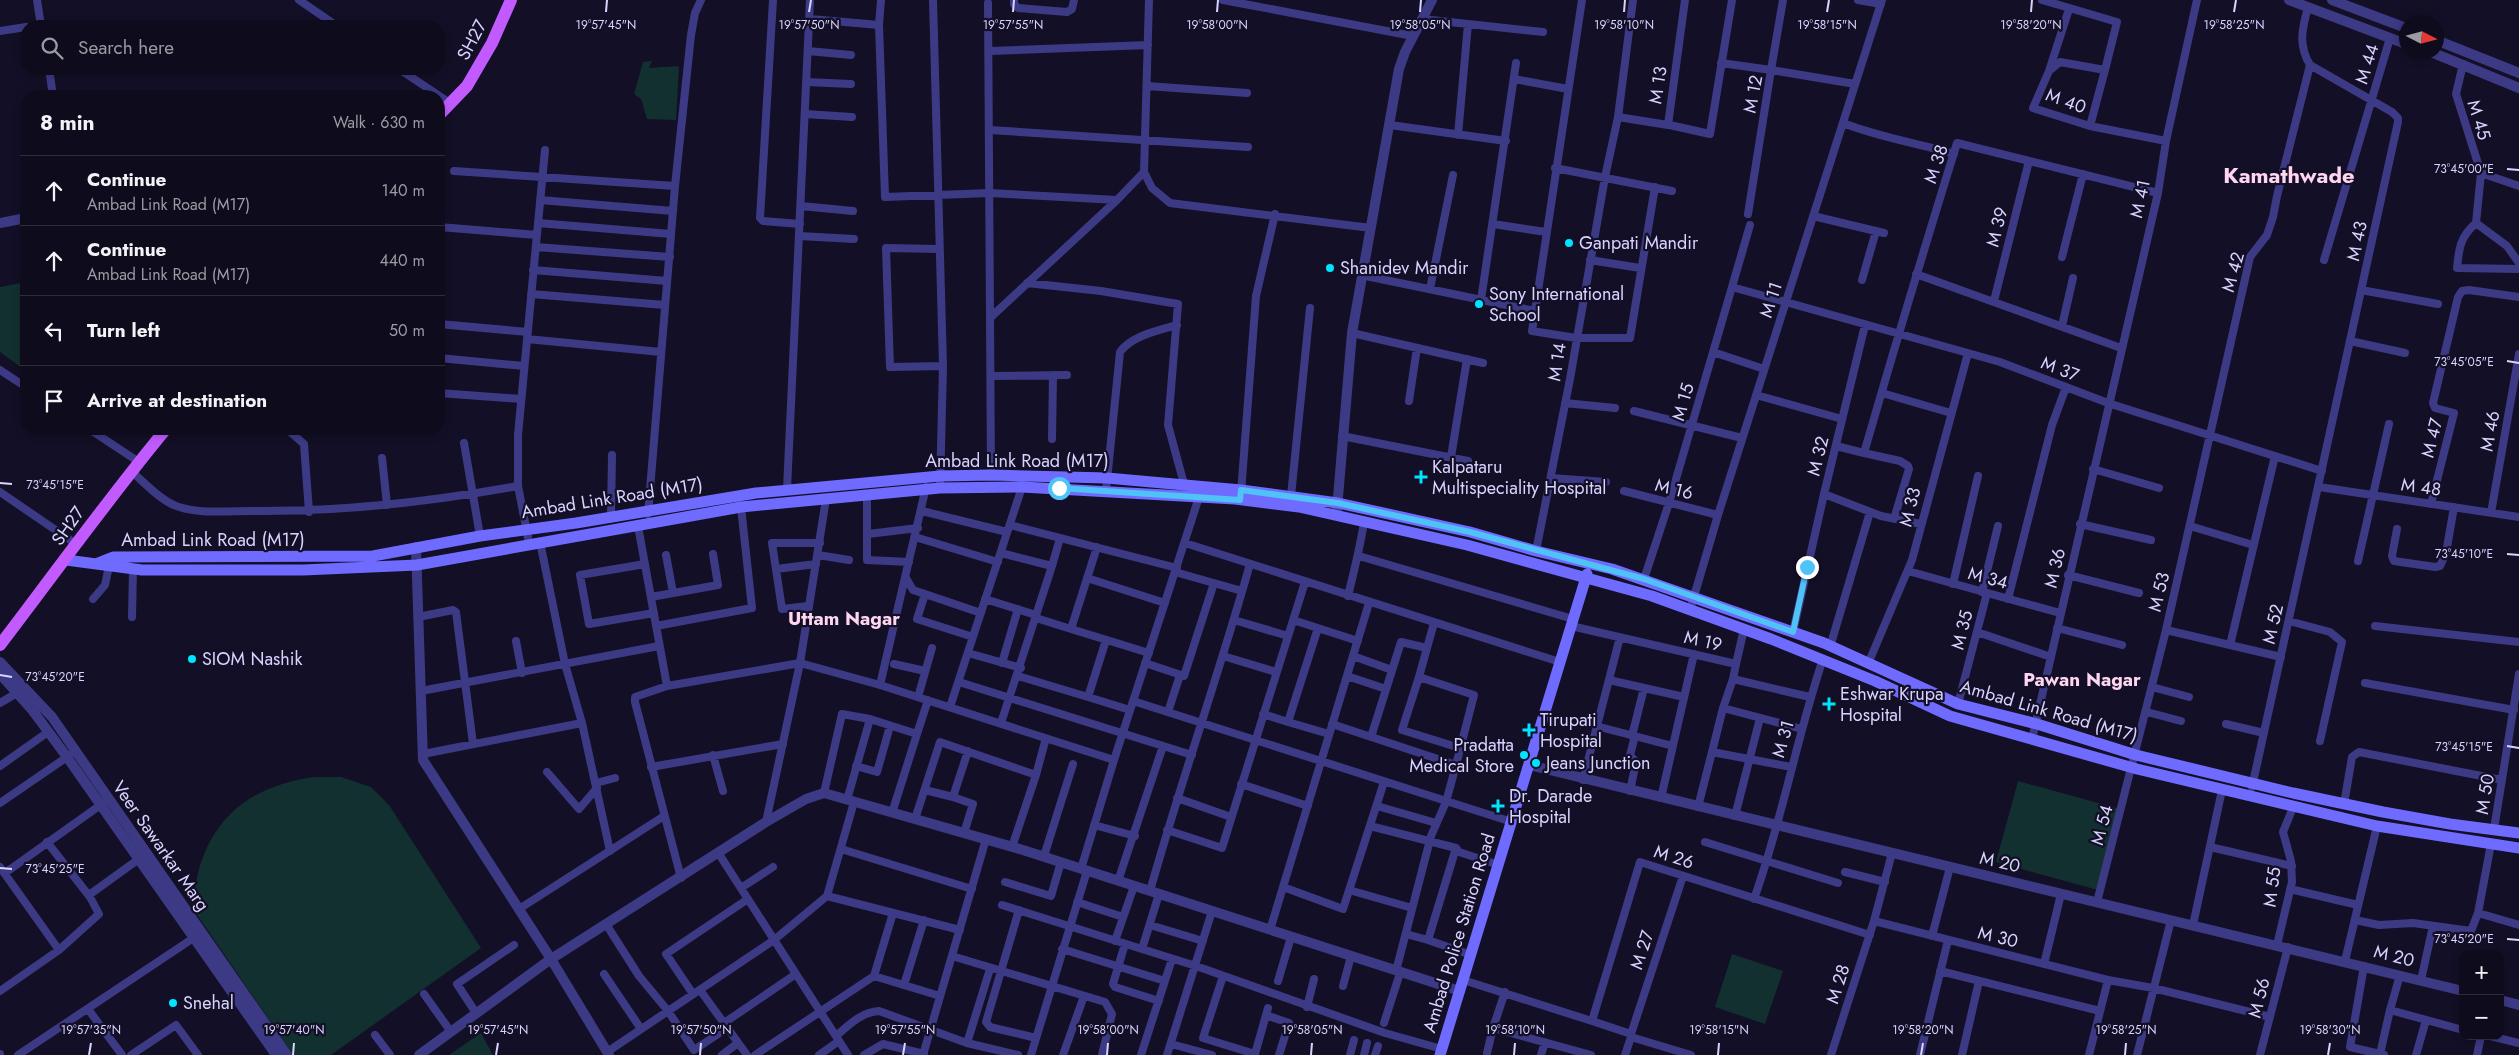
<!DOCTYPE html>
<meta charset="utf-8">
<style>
body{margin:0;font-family:Jost,sans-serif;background:#171425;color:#f1f3f6}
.controls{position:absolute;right:15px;bottom:15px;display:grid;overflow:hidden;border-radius:10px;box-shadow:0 2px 8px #0003}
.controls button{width:45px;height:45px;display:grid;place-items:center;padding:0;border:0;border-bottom:1px solid #2e2b3b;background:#0e0b1c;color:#f1f3f6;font:25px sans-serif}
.compass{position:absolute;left:2399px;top:15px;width:45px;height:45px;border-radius:50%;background:#0e0b1c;box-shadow:0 2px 8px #0003;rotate:96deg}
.stop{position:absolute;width:15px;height:15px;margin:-11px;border:4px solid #4fc3f7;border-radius:50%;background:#fff}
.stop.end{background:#4fc3f7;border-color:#fff;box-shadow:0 1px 5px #0008}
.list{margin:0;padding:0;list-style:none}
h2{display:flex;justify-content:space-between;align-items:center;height:65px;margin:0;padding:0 20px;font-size:21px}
h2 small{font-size:16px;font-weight:400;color:#9b9ba3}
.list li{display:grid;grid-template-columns:32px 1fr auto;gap:15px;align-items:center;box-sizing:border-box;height:70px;padding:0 20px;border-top:1px solid #2e2b3b}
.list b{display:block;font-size:19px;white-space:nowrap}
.list p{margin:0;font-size:16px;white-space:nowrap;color:#9b9ba3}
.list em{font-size:16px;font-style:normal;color:#9b9ba3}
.icon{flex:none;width:28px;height:28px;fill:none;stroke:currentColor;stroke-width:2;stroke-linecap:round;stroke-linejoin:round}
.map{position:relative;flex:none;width:2519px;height:1055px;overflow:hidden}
.search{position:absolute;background:#0e0b1c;box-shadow:0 2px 8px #0003;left:20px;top:20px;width:425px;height:55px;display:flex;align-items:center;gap:12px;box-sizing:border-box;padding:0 18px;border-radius:20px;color:#9b9ba3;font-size:19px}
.panel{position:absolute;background:#0e0b1c;box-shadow:0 2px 8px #0003;left:20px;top:90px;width:425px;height:345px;border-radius:20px}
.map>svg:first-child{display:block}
</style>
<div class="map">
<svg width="2519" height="1055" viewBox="0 0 2519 1055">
<rect width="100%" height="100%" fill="#130f26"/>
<!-- green -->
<path fill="#12302f" d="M652,61L649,68L679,66L676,120L647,119L641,99L634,94L643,62Z
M26,282V371L0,352V287Z
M313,777H341L371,787L389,805L481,948L331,1055H293L191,906C195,890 197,872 203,857C223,806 262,785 313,777Z
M2018,781L2120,809L2098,890L1996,862Z
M1732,954L1783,971L1765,1024L1715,1007Z
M481,1033L493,1055H449Z"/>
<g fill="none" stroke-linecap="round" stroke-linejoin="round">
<!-- minor -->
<path stroke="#3d3a85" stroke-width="8" d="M37,0L41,26
M299,0L337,26
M773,0L760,218L763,221L800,224
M881,0L879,25L885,197L990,193L1117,200L991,317
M933,0L943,366L940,488
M1014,0V4L1018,8L1067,12L1072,9L1074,0
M1223,0L1413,36
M1858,0L1881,4
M2042,0L2117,22L2105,70
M988,3L991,475
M810,19L879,25
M1422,19L1543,32
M0,31L26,27
M808,51L851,55
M990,51L1148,45
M1721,63L1771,70L1783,0
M2463,64L2456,94L2481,173L2519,186
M49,69L53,96
M399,69L450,103
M2049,71L2069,9
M1514,79L1568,89
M806,82L851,84
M1147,86L1247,93
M805,114L852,117
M1618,117L1668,125L1685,0
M1843,123C1878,137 1917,143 1954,154
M1665,124L1710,134L1732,0
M1390,125L1506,141
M2090,126L2105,70L2060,62L2049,71L2033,108L2090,126L2166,141
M990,130L1248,147
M1458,135L1468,24
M1555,168L1672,191
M454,171L675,186
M1144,172L1152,188L1170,203L1371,228
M2481,173L2476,223C2460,237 2459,248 2457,268L2519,269
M540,200L673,211
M1117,200L1144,172L1149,0
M801,206L853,211
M1748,214L1771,70L1855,84
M1813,216L1884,233
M538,223L671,234
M2476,223L2507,246L2519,263
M1493,224L1546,232
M439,227L537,235
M799,236L854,239
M536,247L670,257
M939,249L886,248L890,367L943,366
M2062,257L2083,174
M1590,260L1640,268
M2324,260L2390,38
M533,270L667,281
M1916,274L2121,348
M1361,275L1535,311L1582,0
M1862,280L1876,231
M1027,283L1101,291L1178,304L1168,425L1184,484
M1732,287L1750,225
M1430,289L1453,175
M2361,290L2438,304
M531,294L665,305
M1481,300L1516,63
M1994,301L2029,161
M1535,311L1532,331L1576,338H1630L1655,187
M439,324L528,332
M1865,325L1824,494L1881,516L1921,524
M2062,326L2073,278
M1352,333L1483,363
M527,339L661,352
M2350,341L2405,353
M1713,352L1764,369
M439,358L524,366
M0,370L26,387
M991,376L1067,375
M439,393L521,399
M1882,393L1951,413
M1756,395L1842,419
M1409,401L1417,348
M1565,403L1615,408
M1634,411L1742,438
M89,429L139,462
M287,429L304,444L309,512
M1342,436L1468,461
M1052,439L1053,375
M464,443L480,536
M1836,446L1864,453
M1451,457L1467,359
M382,458L387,505
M2093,469L2159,488
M131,471C145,483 162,502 179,507C201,514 228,511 251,511C341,512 430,502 518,486
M1551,478L1606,482
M2319,487L2519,517
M787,489L810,0
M1106,490L1120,352C1131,336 1159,330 1177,325
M1624,491L1718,515
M0,492L76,544
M1241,493L1256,296L1275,214
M867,495V560L909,562
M1291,496L1310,308
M2431,504L2454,413L2435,408L2433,403L2458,297L2462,291L2469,290L2519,297
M922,511L1007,532
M2491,513L2519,354
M648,514L675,186L691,35L695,13L701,0
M611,516L612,455
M1894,519L1909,469L1908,466L1900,461L1864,453C1894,349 1925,246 1957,143L2158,193
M2080,524L2151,540
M1010,525L1177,568
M638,526L667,686
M2190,526L2253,545
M2397,529L2392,556L2394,561L2435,567L2440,566L2446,553L2454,507
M868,534L918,528
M915,537L998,562
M540,542L565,664L582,723L610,851
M529,543L518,486V435L545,150
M1185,543L1560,662
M1097,547L1071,629L1149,653
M1536,551L1570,379L1605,177L1618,117L1633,0
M1001,553L1052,566L1060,538
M666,555L673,593
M818,555L849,560
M1359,556L1573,619
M2358,561L2389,424
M645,564L580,575L589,624L654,613
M776,569L816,564
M1908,571L2060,613
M1175,572L1242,591
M2068,575L2139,593
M906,578L913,590L925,594L917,619L973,637
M1087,578L1165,603
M1644,579L1669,503L1732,287L2000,362L2108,403L2322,471
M1953,584L1978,476
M1982,592L1998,526
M925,594L981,613
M1348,596C1354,571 1360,548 1364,522
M651,597L718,585L713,554
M93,599L105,585L109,566
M985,599L1036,615
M2008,599L2052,425L2066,387
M808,606L782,609L772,543H820
M1690,610L1718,515L1882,0
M132,617L133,569
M418,617L453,610L456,612L473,744
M1036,618L1071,629
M1234,620L1288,636
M1293,620L1358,641
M2289,621L2330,632L2342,642L2320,741
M656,626L752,608L741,507
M1571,626L1736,664L1733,679L1810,697
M2375,626L2519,642
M1318,628L1288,722L1329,734
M2057,628L2122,645
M2166,630L2230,645L2275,456
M1793,632L1824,494
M1977,632L2051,657
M516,641L522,673
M2230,645L2281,657
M1830,647L1870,512
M1427,648L1434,623
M968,653L1021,668
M1223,656L1276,672
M1353,656L1392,670
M1002,663L1018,609
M1145,663L1184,676L1214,583
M894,664L925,671
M1736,664L1744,629
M1868,664L1912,560L1968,353
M1018,676L1088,697L1106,640
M1347,676L1386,689
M1609,680L1684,697
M959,682L1192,755
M2365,683L2514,710
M880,685L926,487
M2152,687L2189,697
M421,691L659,646
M918,697L932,648
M1088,697L1130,710
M1133,701L1512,822
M0,703L17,693
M1958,704L1987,593
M950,707L1022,487
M1723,708L1733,679
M1168,712L1180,675
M2147,712L2181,721
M1263,714L1288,722
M1001,723L1052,566
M1332,724L1456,765L1446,802L1431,836L1396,971
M2226,724L2264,733
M1596,726L1673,746
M917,734L928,700
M1632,736L1644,688
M1371,737L1401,642L1427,648L1419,677
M2032,739L2158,193L2166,141L2197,0
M423,754L582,723
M713,755L723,791
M1114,760L1199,497
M1456,765L1474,695L1419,677L1402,730L1460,748
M0,766L48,732
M856,766L877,772L890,726
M651,767L783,744
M1791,767L1712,752L1723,708L1802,729
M547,772L579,809L597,788
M1036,775L1046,738
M1583,780L1620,637
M596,783L615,778
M1241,784L1308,806
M2252,787L2398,122V118L2392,112L2310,65
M925,790L953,797L968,751
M1630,791L1636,762L1630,755L1635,736
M824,793L842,714L870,719L917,734L892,813
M953,797L973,804L964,833
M1177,798L1231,817
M1661,798L1694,654
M847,800L870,719
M854,802L827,896L960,930
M0,803L70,755
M2344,804L2352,757L2359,752L2502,780
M1377,806L1436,823
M1698,807L1712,752
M1735,816L1760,718
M915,819L940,742L1036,775L1012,847
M766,822L800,663L826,499
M1094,825L1135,836
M1370,826L1456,848L1459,852L1499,865
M2494,829L2519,674
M1167,830L1222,848L1305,582
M1705,842L1838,883
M2210,847L2292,866
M1456,848L1428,940L1471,955
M841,849L972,889
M1892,853L1874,921L2108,980L2089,1055
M719,854L848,1055
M1044,856L1073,764
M0,867L59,950
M1845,872L1885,882
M5,873L109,799
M681,878L635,702V697L667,686L800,663L880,685L1114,760L1081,869
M1118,881L1163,746
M1005,882L1051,896L1061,862
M1283,887L1343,909L1384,782
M741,888L773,867
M2290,889L2358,905
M1349,890L1412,908
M1150,891C1181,781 1219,674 1250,564
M89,895L143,856
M1754,899C1782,821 1796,740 1822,662
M1077,902L1123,917
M2097,902L2166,630L2250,257L2267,235L2273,217L2277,196L2310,65C2298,45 2302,29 2308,7
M1002,905L1196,966L1385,1033L1442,1049
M519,909L664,816
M1019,910L986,1022L990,1027L1036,1038
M2478,913L2519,925
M2355,920L2379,925L2413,923L2471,931L2478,913L2491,844
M606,924L639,976L668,1011L694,1050L727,1028
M1150,925L1203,941
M2193,925L2222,790
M1270,930L1369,603
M1406,934L1428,940
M1932,936L1950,867
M1115,941L1134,886
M1125,944L1113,984L1115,987L1159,1001
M2277,945L2292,882L2291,861L2283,832L2294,805
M1062,949L1165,981
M1142,949L1159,894
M952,956L1105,1002L1112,1014L1102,1055
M2345,961L2377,826
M2044,964L2061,894
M2364,966L2350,1047L2380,1054
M1940,971L2100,1011
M604,974L641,1029
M874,976L893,913
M1223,976L1203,1038L1255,1054L1268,1008
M1463,980L1592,1021
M2108,980L2153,988L2270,1017
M2421,980L2433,926
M1278,981L1291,937
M904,985L924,920
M1343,986L1351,956
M700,990L747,1055
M0,991L59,950L99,914L90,897L47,842
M1505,992L1493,1028L1591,1055
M424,994L451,1032
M693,994L666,954L748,899
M1307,1007L1314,979
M88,1009L122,1055
M2390,1010L2400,975
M476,1013L457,984L514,945
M1266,1015L1289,1023L1279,1055
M724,1023L796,974
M1384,1023L1400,973
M1631,1034L1683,876
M375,1035L390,1055
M836,1036C849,1025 861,1012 879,1011L967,1043L1018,1055
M2490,1036L2519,1043
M1631,1037V1034L1592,1021L1640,862L1870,935
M967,1043L990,969
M1171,1044L1212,1055
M607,1052L774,940L827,896
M1487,1053L1493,1028
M0,1054V1055
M18,1055L198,935
M131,1055L176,1025L198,1055
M722,1055L738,1043
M755,1055L874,976L940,996
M819,1055L839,1041
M864,1055L883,1044L924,1054
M923,1055L986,839
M1031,1055L1087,871
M1063,1055L1084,996
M1141,1055L1172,959
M1167,1055L1212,911
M1350,1055L1354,1040
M1364,1055L1367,1043
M1375,1055L1378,1046
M1541,1055L1545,1042
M1625,1055L1631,1037L1691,1055
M1831,1055L1874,921
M1920,1055L1948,940
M1962,1055L1979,981
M2137,1055L2171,920
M2260,1055L2288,947
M2384,1055L2380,1054L2390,1010L2463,1030
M2416,1055L2426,1020
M2477,1055L2481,1036"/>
<!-- tertiary -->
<path stroke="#3d3a85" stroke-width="10" d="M2289,0L2406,44
M2332,0L2406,28
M2436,40L2519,73
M2431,52L2519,88
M0,223L26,218
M1337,509L1352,333L1399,69L1405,52L1432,0
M416,547L423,760L551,959L609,1055
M0,662L52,717L287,1055
M0,674L33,711L67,757L276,1055
M1529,765L2463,991
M2500,1000L2519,1005
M419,1055L551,959L766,822L806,799L824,793L1023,850L1460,991"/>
<!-- secondary -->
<path stroke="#6f6bff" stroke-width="11" d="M66,560L142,570H303L417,565L741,507L940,488L1022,487L1235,499L1299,507L1467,545L1652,596L1771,639L1875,681L1950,716L2137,769L2377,826L2519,848
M98,563L113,557L373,556L480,536L576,523L756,493L940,476L991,475L1107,478L1241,490L1338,503L1470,532L1536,551L1612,569L1824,643L1958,704L2037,724L2136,755L2293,793L2383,812L2450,824L2519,833
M1440,1055L1587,574"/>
<!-- primary -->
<path stroke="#c25bff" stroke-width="12" d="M439,115L467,86L492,43L511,0
M0,645C55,573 108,499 166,429"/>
</g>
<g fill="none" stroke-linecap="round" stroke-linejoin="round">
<!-- route -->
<path stroke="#4fc3f7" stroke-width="6" d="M1059,488L1240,500L1241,490L1338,503L1470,532L1644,579L1793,632L1807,567"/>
</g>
<!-- ticks -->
<path fill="none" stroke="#d9d4ff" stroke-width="2" d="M606,12L607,0M809,12L811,0M1013,12L1014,0M1217,12L1218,0M1420,12L1421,0M1624,12L1625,0M1827,12L1829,0M2031,12L2032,0M2234,12L2236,0M2507,169L2519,170M2507,361L2519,363M0,483L12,484M2507,554L2519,555M0,675L12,677M2507,746L2519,748M0,868L12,869M2507,939L2519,940M89,1055L91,1043M293,1055L294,1043M496,1055L498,1043M700,1055L701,1043M903,1055L905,1043M1107,1055L1108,1043M1311,1055L1312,1043M1514,1055L1515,1043M1718,1055L1719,1043M1921,1055L1923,1043M2125,1055L2126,1043M2328,1055L2330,1043"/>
<!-- markers -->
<g fill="#00e5ff" stroke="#130f26" stroke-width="2">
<circle cx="1569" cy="243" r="5"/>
<circle cx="1330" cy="268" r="5"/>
<circle cx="1479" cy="304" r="5"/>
<path d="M1418.5 469.5h5v5h5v5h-5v5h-5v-5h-5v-5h5z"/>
<circle cx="192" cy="659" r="5"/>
<path d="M1826.5 696.5h5v5h5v5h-5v5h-5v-5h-5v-5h5z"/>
<path d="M1526.5 722.5h5v5h5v5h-5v5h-5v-5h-5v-5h5z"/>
<circle cx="1524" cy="755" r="5"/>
<circle cx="1536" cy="763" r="5"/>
<path d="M1495.5 798.5h5v5h5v5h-5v5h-5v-5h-5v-5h5z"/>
<circle cx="173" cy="1003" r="5"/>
</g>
<g text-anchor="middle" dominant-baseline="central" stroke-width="4.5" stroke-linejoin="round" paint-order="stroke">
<!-- street labels -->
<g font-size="18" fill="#d9d4ff" stroke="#130f26">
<text transform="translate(472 40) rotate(-62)">SH27</text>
<text transform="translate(2367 64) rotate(-73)">M 44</text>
<text transform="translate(1658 85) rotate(-81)">M 13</text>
<text transform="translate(1753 94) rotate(-79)">M 12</text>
<text transform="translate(2066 101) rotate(20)">M 40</text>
<text transform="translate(2479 120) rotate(73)">M 45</text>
<text transform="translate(1936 164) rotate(-71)">M 38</text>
<text transform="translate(2140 199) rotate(-78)">M 41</text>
<text transform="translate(1997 227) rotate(-76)">M 39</text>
<text transform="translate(2357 241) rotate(-78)">M 43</text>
<text transform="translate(2233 272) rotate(-74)">M 42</text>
<text transform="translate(1771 300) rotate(-72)">M 11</text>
<text transform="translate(1557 362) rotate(-81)">M 14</text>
<text transform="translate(2060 369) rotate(21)">M 37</text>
<text transform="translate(1683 402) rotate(-74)">M 15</text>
<text transform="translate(2490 431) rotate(-80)">M 46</text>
<text transform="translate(2432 438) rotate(-76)">M 47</text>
<text transform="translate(1818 456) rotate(-76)">M 32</text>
<text x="1017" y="461">Ambad Link Road (M17)</text>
<text transform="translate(2421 487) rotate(8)">M 48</text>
<text transform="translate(1674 489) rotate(14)">M 16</text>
<text transform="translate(612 498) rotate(-9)">Ambad Link Road (M17)</text>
<text transform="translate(1910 507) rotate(-76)">M 33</text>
<text transform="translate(68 526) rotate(-55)">SH27</text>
<text x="213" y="540">Ambad Link Road (M17)</text>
<text transform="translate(2055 568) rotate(-77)">M 36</text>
<text transform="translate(1988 578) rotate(15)">M 34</text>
<text transform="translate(2159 592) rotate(-77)">M 53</text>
<text transform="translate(2273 624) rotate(-77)">M 52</text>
<text transform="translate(1962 630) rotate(-76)">M 35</text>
<text transform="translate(1703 641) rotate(13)">M 19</text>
<text transform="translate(2049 711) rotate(16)">Ambad Link Road (M17)</text>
<text transform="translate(1783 739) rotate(-74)">M 31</text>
<text transform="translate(2485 794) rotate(-81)">M 50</text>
<text transform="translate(2102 825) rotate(-75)">M 54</text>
<text transform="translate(161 846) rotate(55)">Veer Sawarkar Marg</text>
<text transform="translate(1674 857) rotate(18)">M 26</text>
<text transform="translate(2000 862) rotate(13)">M 20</text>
<text transform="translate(2272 887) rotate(-83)">M 55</text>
<text transform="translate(1459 933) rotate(-73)">Ambad Police Station Road</text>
<text transform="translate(1998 937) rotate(14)">M 30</text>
<text transform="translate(1642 950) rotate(-72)">M 27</text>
<text transform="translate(2394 956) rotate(14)">M 20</text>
<text transform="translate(1838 984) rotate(-72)">M 28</text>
<text transform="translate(2259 998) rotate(-76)">M 56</text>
</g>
<!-- poi labels -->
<g font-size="18" fill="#d9d4ff" stroke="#130f26" text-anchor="start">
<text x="1579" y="243">Ganpati Mandir</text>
<text x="1340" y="268">Shanidev Mandir</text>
<text x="1489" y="294">Sony International<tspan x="1489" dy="21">School</tspan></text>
<text x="1432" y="467">Kalpataru<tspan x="1432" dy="21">Multispeciality Hospital</tspan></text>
<text x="202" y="659">SIOM Nashik</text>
<text x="1840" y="694">Eshwar Krupa<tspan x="1840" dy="21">Hospital</tspan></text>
<text x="1540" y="720">Tirupati<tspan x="1540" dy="21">Hospital</tspan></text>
<text x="1514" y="745" text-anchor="end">Pradatta<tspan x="1514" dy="21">Medical Store</tspan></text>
<text x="1546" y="763">Jeans Junction</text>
<text x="1509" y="796">Dr. Darade<tspan x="1509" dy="21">Hospital</tspan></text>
<text x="183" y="1003">Snehal</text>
</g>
<!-- neighbourhood labels -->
<g font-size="19" font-weight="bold" fill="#ffd6f0" stroke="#130f26">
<text x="844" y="618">Uttam Nagar</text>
<text x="2082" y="679">Pawan Nagar</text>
</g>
<!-- district labels -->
<g font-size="22" font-weight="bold" fill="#ffd6f0" stroke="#130f26">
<text x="2289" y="175">Kamathwade</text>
</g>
</g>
<g font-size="12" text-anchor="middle" fill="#d9d4ff" stroke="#130f26" stroke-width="4.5" stroke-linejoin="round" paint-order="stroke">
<text x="606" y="29">19°57'45"N</text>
<text x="809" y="29">19°57'50"N</text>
<text x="1013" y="29">19°57'55"N</text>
<text x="1217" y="29">19°58'00"N</text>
<text x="1420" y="29">19°58'05"N</text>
<text x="1624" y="29">19°58'10"N</text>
<text x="1827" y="29">19°58'15"N</text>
<text x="2031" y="29">19°58'20"N</text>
<text x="2234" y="29">19°58'25"N</text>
<text x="2464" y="173">73°45'00"E</text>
<text x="2464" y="366">73°45'05"E</text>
<text x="55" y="489">73°45'15"E</text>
<text x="2464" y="558">73°45'10"E</text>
<text x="55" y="681">73°45'20"E</text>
<text x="2464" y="751">73°45'15"E</text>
<text x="55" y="873">73°45'25"E</text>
<text x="2464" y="943">73°45'20"E</text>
<text x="91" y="1034">19°57'35"N</text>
<text x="294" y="1034">19°57'40"N</text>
<text x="498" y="1034">19°57'45"N</text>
<text x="701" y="1034">19°57'50"N</text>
<text x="905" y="1034">19°57'55"N</text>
<text x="1108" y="1034">19°58'00"N</text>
<text x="1312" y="1034">19°58'05"N</text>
<text x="1515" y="1034">19°58'10"N</text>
<text x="1719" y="1034">19°58'15"N</text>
<text x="1923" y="1034">19°58'20"N</text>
<text x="2126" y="1034">19°58'25"N</text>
<text x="2330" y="1034">19°58'30"N</text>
</g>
</svg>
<div class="controls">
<button>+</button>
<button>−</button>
</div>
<svg class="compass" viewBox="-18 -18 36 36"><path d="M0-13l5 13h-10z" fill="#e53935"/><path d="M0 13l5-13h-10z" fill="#9b9ba3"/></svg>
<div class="stop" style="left:1059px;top:488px"></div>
<div class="stop end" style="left:1807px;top:567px"></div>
<div class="search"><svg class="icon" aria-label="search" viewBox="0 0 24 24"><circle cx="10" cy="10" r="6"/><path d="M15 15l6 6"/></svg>Search here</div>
<section class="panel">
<h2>8 min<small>Walk · 630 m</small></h2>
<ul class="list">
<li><svg class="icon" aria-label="ahead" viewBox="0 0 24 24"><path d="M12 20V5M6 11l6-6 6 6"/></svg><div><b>Continue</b><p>Ambad Link Road (M17)</p></div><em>140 m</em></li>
<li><svg class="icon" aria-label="ahead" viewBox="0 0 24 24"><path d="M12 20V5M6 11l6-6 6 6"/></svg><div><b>Continue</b><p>Ambad Link Road (M17)</p></div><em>440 m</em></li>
<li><svg class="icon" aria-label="left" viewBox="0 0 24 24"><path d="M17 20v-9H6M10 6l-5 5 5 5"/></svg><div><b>Turn left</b></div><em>50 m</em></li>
<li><svg class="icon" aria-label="arrive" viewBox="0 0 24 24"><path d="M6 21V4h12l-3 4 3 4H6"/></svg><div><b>Arrive at destination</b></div></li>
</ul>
</section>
</div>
